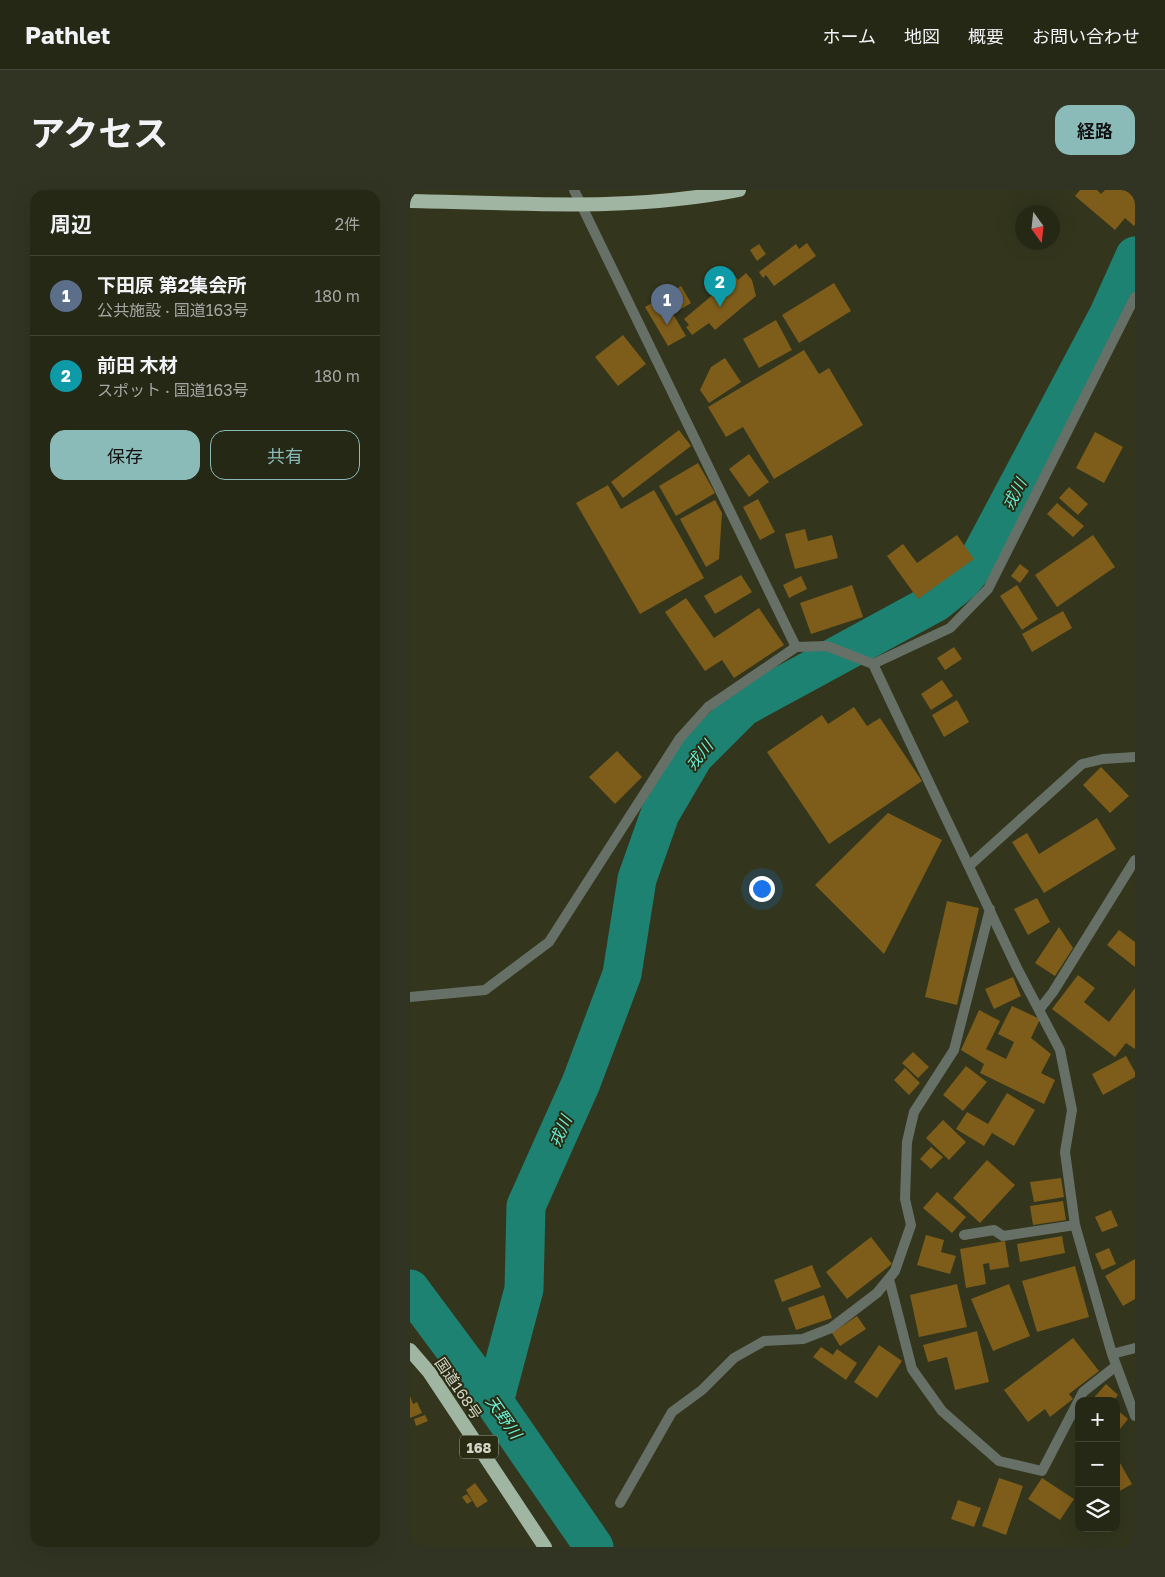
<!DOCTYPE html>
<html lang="ja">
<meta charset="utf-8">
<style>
body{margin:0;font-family:"Golos Text","Noto Sans JP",sans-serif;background:#323423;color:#f1f3f6}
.controls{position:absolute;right:15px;bottom:15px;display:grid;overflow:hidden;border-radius:10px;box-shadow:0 5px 20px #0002}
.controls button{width:45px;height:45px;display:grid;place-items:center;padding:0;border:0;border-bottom:1px solid #424435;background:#262816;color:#f1f3f6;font:25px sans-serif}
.compass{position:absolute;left:605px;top:15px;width:45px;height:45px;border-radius:50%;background:#262816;box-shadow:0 5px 20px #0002;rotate:165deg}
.you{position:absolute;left:351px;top:698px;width:18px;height:18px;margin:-12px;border:4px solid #fff;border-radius:50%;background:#1a73e8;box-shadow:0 0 0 8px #1a73e833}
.badge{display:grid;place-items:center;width:32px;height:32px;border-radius:50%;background:#8bbbb9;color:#fff;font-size:16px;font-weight:700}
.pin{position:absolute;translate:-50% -41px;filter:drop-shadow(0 1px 2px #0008)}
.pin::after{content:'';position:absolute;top:26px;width:18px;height:15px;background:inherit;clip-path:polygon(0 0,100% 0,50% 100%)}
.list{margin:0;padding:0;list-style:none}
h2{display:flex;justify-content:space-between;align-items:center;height:65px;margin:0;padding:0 20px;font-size:21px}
h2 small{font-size:16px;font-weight:400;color:#a4a6a1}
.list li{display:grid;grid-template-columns:32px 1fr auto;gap:15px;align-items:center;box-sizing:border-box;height:80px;padding:0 20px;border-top:1px solid #424435}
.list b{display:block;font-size:19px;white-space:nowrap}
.list p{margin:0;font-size:16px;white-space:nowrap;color:#a4a6a1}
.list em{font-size:16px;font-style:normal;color:#a4a6a1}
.actions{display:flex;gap:10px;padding:15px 20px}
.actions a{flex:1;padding:11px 0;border:1px solid #8bbbb9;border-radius:15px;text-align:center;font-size:18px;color:#8bbbb9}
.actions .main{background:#8bbbb9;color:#111}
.icon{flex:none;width:28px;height:28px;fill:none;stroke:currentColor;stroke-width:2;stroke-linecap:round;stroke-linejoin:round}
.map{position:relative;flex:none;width:725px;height:1357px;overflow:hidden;border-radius:15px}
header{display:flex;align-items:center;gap:30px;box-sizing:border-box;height:70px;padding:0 25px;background:#262816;border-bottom:1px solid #424435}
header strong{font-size:24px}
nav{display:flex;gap:28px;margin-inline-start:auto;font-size:18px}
.intro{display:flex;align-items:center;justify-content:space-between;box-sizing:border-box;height:120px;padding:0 30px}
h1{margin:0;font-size:35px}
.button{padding:12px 22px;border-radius:15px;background:#8bbbb9;color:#111;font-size:18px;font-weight:700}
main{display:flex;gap:30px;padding:0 30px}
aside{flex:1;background:#262816;border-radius:15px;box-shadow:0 5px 20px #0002}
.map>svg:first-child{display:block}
</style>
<header>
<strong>Pathlet</strong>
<nav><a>ホーム</a><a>地図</a><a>概要</a><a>お問い合わせ</a></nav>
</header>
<div class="intro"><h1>アクセス</h1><a class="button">経路</a></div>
<main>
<aside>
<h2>周辺<small>2件</small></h2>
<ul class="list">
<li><span class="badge" style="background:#5c6f8a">1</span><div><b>下田原 第2集会所</b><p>公共施設 · 国道163号</p></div><em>180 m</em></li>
<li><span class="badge" style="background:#0f9aa8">2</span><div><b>前田 木材</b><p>スポット · 国道163号</p></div><em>180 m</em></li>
</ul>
<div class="actions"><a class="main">保存</a><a>共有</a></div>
</aside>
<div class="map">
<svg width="725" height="1357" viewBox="0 0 725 1357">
<rect width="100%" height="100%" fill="#33361d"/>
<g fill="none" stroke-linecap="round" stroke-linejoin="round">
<!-- river -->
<path stroke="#1d8272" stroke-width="39" d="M0,1099L84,1212L184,1357
M84,1212L114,1099L116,1016L171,893L212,784L227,689L250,624L284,566L333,517L526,412L551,392L568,371L698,126L725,66"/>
</g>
<!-- building -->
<path fill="#7e5c1a" d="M670,0H687L691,4L695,0H725V34L724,36L715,28L705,40L665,6Z
M397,53L406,66L364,96L356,85L353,88L349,82L386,54L389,59Z
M349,54L356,64L347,71L340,60Z
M336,83L342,90L346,106L305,140L299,133L282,145L276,137L279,135L274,129L325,86L328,90Z
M424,93L441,121L389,153L372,125Z
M271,96L281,113L263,124L276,146L258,156L235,117Z
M366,130L382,160L349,178L333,149Z
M213,145L236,174L208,196L185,167Z
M394,160L409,184L419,178L453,235L364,289L333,237L316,247L298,217Z
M315,168L331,192L299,213L290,200L301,177Z
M269,240L281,256L213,308L201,292Z
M685,242L713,257L694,293L666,278Z
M339,264L359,292L339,307L319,279Z
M288,273L305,303L266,326L249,296Z
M198,295L211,319L244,300L294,388L230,424L166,313Z
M659,297L678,314L668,325L649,308Z
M348,309L365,342L350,350L333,317Z
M305,310L312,323L309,369L296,377L270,329Z
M647,313L674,336L663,347L637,324Z
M395,339L398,351L422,345L428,368L385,379L375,344Z
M547,345L564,369L508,409L477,366L493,354L507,373Z
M683,345L705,377L647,417L625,385Z
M610,374L619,381L610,393L601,386Z
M331,385L342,402L305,424L294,406Z
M391,386L397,399L379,408L373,395Z
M442,395L453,427L401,444L390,413Z
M607,395L628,429L612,440L590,406Z
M276,408L304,448L349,418L374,455L324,488L312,470L295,481L255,422Z
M653,421L662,438L622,462L612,444Z
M544,457L552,469L535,480L527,468Z
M532,490L543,506L521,520L511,504Z
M547,510L559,532L534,547L522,525Z
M444,517L457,536L470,528L512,591L419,654L357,562L412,525L418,534Z
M207,561L232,587L205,614L179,587Z
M691,577L719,606L700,623L673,595Z
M478,623L532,650L474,764L405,695Z
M687,628L706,659L634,703L602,652L617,643L629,664Z
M627,708L640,732L618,745L604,719Z
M537,711L569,718L547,815L515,807Z
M649,737L663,758L645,786L625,773Z
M709,740L725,752V777L697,755Z
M668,785L685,798L674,812L699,832L725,798V859L716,853L705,867L642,819Z
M603,787L611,806L584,819L575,799Z
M602,816L630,829L621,848L641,864L631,883L645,890L634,914L570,883L574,874L551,860L569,820L590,831L576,859L596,869L604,852L588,844Z
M503,862L519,877L508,888L492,873Z
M716,866L725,882V887L693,905L682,884Z
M556,876L577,892L553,921L533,905Z
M495,878L510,893L499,905L484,890Z
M597,903L625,920L604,956L582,943L574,956L546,939L557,922L578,934Z
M533,930L556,952L539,970L516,948Z
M521,957L533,967L521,979L510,969Z
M577,970L605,995L570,1033L543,1008Z
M651,988L654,1007L624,1012L620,992Z
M527,1002L556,1027L542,1043L513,1018Z
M653,1011L656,1030L623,1035L620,1016Z
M701,1020L708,1036L692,1042L685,1027Z
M516,1045L534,1050L531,1062L546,1066L540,1084L507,1075Z
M652,1046L655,1063L610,1072L607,1054Z
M461,1047L482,1074L437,1109L416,1082Z
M595,1051L599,1077L580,1080L579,1073L573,1074L576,1094L556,1098L550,1059Z
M699,1058L706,1074L692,1080L685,1064Z
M725,1069V1109L713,1116L695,1086Z
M402,1075L411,1097L372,1112L364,1090Z
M665,1076L679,1127L627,1142L612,1091Z
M547,1094L557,1137L509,1147L500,1105Z
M599,1094L620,1146L583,1161L561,1109Z
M414,1105L422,1128L386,1140L378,1118Z
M447,1126L456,1139L430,1156L422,1143Z
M567,1141L579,1192L545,1200L537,1167L518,1172L513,1155Z
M663,1148L689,1181L659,1204L663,1209L640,1227L635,1219L618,1232L594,1200Z
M469,1155L492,1171L467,1208L444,1192Z
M411,1157L423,1165L427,1159L447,1173L436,1190L403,1167Z
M696,1194L708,1205L703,1211H681Z
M0,1206L3,1214L7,1212L12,1223L0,1228Z
M706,1219L718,1229L706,1244Z
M15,1225L18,1231L6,1236L4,1229Z
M706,1266L722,1294L706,1303Z
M589,1288L613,1296L596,1345L572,1336Z
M632,1288L664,1309L650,1330L618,1309Z
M65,1293L78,1311L67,1318L56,1300Z
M57,1304L62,1311L57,1314L52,1307Z
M548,1310L571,1318L564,1337L541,1329Z"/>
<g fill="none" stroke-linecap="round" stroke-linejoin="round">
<!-- minor -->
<path stroke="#667066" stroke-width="10" d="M164,0L386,457
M463,474L607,778L650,860L662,920L655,962L665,1035L702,1164L725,1226
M559,676L672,574L693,569L725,567
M0,807L75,800L139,752L270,548L298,517L386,457L417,456L463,474L540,438L578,399L725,107
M629,820L643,802L725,670
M554,1045L584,1040L593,1046L665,1035
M479,1089L502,1179L532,1221L589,1271L632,1281L673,1202L706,1176
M702,1164L725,1158
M210,1313L262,1222L292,1200L324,1168L354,1151L393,1149L421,1138L467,1103L485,1081L501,1035L495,1009L497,952L504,922L544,860L580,719"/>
<!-- trunk -->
<path stroke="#a0b6a2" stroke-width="14" d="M0,11C111,13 219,22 329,0
M0,1160L19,1182L135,1357"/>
</g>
<g text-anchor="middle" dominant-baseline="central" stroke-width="4" stroke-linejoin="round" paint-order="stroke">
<!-- shield labels -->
<rect fill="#292c13" stroke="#a0a290" stroke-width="1" x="50" y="1245.5" width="38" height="23" rx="4"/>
<g font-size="14" font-weight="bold" fill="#d3d5c6">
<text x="69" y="1257">168</text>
</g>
<!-- street labels -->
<g font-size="15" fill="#d3d5c6" stroke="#292c13">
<text transform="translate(49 1198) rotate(56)">国道168号</text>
</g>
<!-- water labels -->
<g font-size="16" font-style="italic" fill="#6beed7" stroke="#292c13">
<text transform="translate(604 304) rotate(-62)">戎川</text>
<text transform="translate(289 565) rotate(-51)">戎川</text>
<text transform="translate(150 941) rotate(-66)">戎川</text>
<text transform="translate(94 1227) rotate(55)">天野川</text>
</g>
</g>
</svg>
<div class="controls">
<button>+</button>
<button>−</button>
<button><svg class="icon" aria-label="layers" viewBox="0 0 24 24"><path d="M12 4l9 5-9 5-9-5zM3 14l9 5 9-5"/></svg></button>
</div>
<svg class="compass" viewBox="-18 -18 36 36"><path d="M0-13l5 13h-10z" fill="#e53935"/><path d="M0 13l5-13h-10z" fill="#a4a6a1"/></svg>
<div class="you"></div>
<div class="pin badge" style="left:257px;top:135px;background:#5c6f8a">1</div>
<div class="pin badge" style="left:310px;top:117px;background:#0f9aa8">2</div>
</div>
</main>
